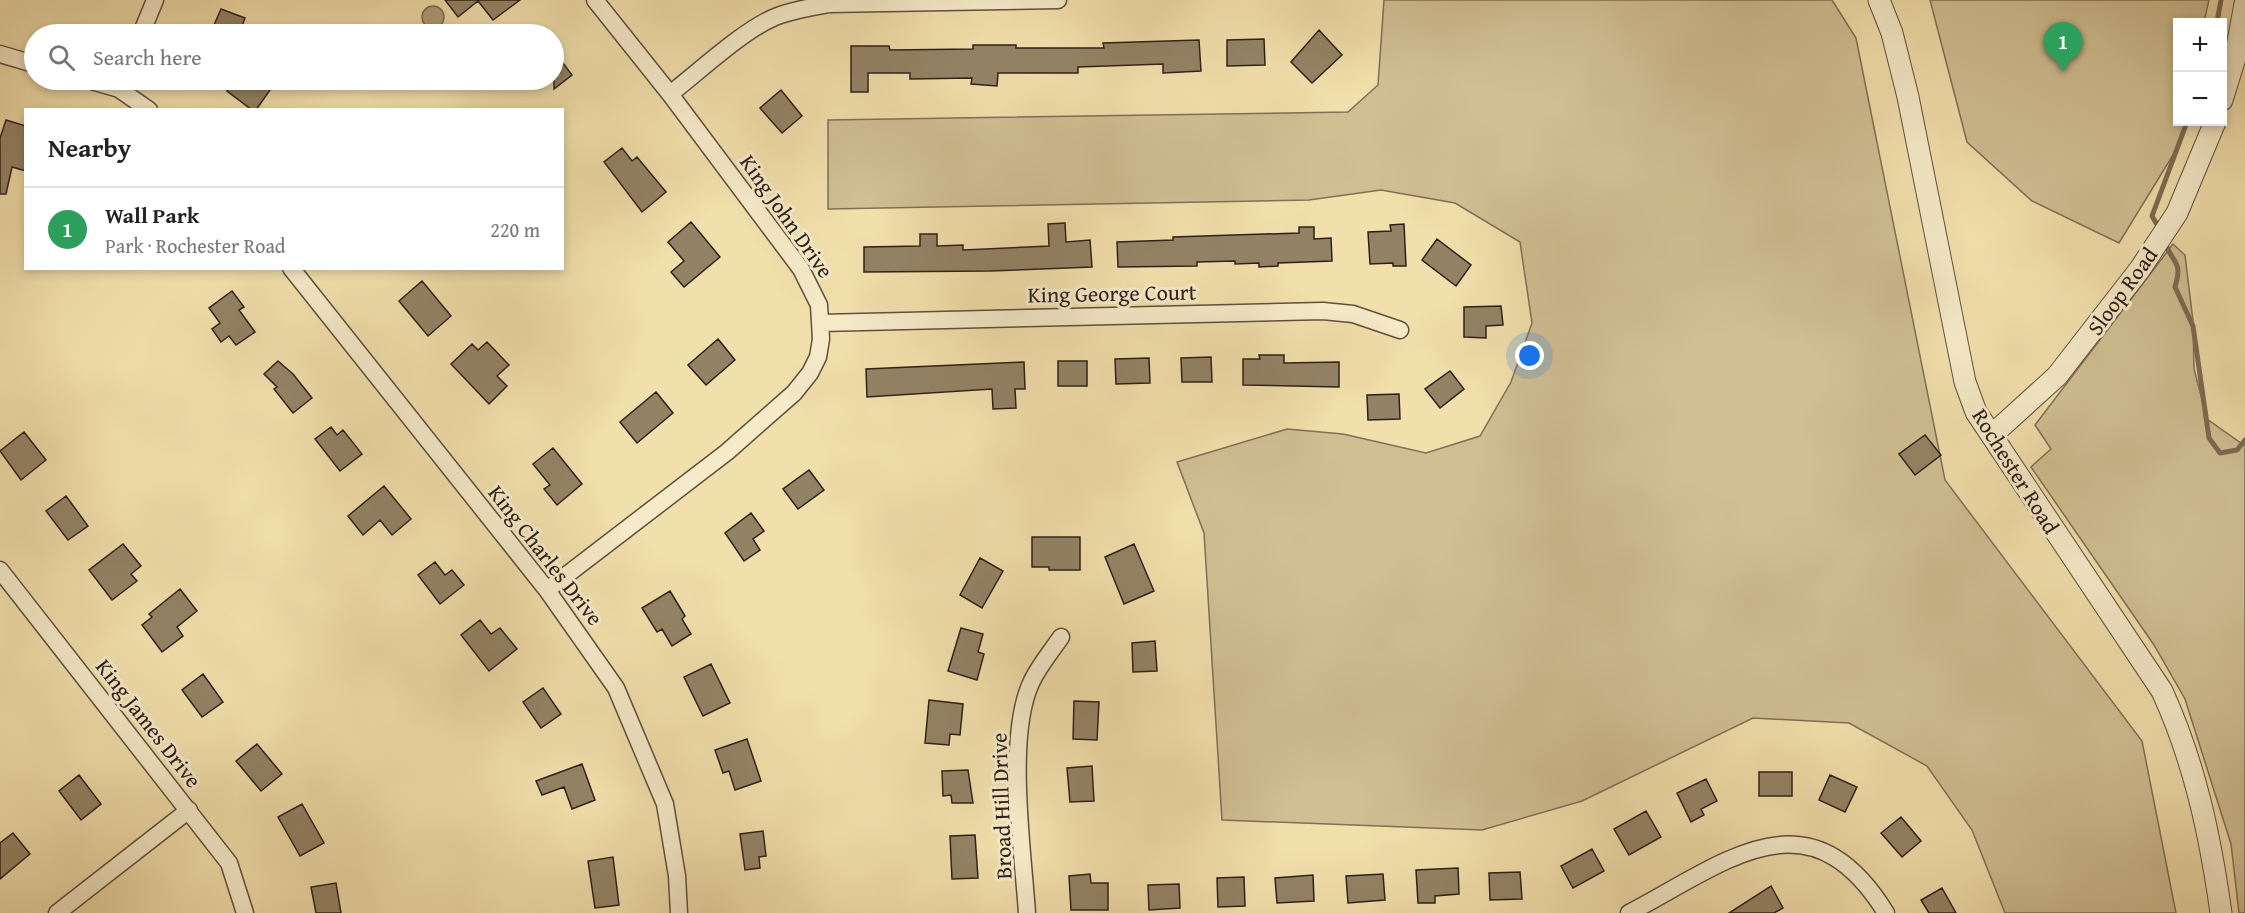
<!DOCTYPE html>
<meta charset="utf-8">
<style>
body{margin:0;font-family:"Gentium Book Plus",serif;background:#f2f2f2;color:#222}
.controls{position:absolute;right:18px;top:18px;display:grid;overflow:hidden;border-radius:0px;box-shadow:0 3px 9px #0003}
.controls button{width:54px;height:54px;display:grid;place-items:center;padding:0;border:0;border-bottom:2px solid #e0e0e0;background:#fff;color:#222;font:30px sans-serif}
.you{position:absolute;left:1530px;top:356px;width:21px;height:21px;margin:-15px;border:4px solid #fff;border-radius:50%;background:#1a73e8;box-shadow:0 0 0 9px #1a73e833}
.badge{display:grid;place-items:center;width:39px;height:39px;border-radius:50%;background:#2563eb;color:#fff;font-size:20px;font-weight:700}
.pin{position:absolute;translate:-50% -50px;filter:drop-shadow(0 2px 3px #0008)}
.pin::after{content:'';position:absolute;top:32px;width:21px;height:18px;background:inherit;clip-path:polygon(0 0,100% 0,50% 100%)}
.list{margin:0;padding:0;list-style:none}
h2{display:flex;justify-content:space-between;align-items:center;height:78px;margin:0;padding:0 24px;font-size:26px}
h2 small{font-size:20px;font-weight:400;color:#767676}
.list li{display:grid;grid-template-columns:39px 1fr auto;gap:18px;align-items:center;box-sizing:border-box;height:84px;padding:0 24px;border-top:2px solid #e0e0e0}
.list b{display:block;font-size:22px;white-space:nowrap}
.list p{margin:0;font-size:20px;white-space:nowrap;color:#767676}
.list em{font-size:20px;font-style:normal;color:#767676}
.icon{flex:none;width:33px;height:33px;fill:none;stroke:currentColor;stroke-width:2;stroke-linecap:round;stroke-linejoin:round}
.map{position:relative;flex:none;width:2245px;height:913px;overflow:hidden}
.search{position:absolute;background:#fff;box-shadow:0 3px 9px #0003;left:24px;top:24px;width:540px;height:66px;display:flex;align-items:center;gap:15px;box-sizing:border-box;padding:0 21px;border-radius:33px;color:#767676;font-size:22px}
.panel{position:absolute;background:#fff;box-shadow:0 3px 9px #0003;left:24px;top:108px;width:540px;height:162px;border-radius:0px}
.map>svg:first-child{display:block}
</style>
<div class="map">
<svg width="2245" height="913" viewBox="0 0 2245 913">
<rect width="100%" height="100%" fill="#f1dfac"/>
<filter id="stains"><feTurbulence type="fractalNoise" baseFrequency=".00333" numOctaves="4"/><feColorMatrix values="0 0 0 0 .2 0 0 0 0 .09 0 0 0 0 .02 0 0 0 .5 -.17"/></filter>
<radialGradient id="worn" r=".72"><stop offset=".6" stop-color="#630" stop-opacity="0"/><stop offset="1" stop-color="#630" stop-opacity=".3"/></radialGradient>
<!-- green -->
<path fill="#d0bf93" stroke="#7f7056" stroke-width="1.5" d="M1384,0H1832L1856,38L1945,480L2142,741L2176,913H2005L1972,830L1927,766L1849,723L1753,718L1582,801L1482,830L1222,820L1204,533L1177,462L1287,429L1343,434L1426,453L1480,436L1511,382L1532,323L1520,242L1455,203L1381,190L1309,200L828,209V120L1348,112L1378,85Z
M1930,0H2209L2204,22H2178V122H2185L2181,142L2119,243L2032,201L1967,142Z
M2173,244L2185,255L2193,321L2194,369L2207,419L2245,446V913H2239L2231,844L2185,699L2154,645L2031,467L2051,449L2035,425Z"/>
<!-- water -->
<path fill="#af9e7a" stroke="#7b6c53" stroke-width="1.5" d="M422 17a11 11 0 1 1 22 0a11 11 0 1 1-22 0Z"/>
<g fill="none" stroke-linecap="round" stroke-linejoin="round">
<!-- stream -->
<path stroke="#7b6c53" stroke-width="5" d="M2217,22L2221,0
M2159,228L2152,216L2187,122
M2165,243C2173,264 2183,261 2175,287L2193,326L2209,438L2220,453L2237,450L2245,440"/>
</g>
<!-- building -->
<path fill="#938365" stroke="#2e2019" stroke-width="1.5" d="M445,0H520L493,20L478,1L458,17Z
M221,9L245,18L239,34L214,25Z
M1319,30L1342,55L1312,83L1291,62Z
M1264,39L1265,65L1227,66V40Z
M1199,40L1201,71L1163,73V64L1078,67V73H998L997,86L971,84L972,78L910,79V73H868V92H851V46H889L890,50L973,49V45H1016V48H1104L1103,43Z
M554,51L572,75L554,89Z
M235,80H256L270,90L256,110H252L227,91Z
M781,90L802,116L782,133L760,108Z
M6,120L26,126V171L12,167L6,194H0V138Z
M622,148L632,161L637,157L666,192L642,212L604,162Z
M691,222L720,257L684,287L671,272L684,261L668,242Z
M1065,223L1066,242L1090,240L1092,267L990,271L864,272V247L920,246V234H937V246L963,245V250L1049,246L1048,224Z
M1404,224L1406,266H1393V263L1370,264L1368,232L1391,231L1390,225Z
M1299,227H1314V239L1331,238L1332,261L1278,263V266L1259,267V263L1235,264V261L1197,262V266L1118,267L1117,242L1173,240V237L1299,233Z
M1437,239L1471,265L1456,286L1422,260Z
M422,281L451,316L428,336L399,301Z
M232,291L244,307L239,310L255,332L236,345L229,336L221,342L212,329L220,323L209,308Z
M1501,306L1503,325L1486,326V338L1464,337V307Z
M718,339L735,360L706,385L688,365Z
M487,342L509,365L497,376L507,386L489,404L451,364L472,344L478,350Z
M1259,355H1284V363L1339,362V387L1243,385V359H1260Z
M1211,357L1212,382H1182L1181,358Z
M1149,358L1150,383L1116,384L1115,359Z
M278,361L293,374L312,398L293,413L274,389L277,387L264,374Z
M1058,361H1087V386H1058Z
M1024,362L1025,389H1015L1016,408L993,409L992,389L867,397L866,369Z
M1450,371L1464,389L1440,408L1425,389Z
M656,392L673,413L637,443L620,422Z
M1399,394L1400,419L1368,420L1367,395Z
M331,427L337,435L343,430L362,454L340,471L315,439Z
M24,432L46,460L21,480L0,451Z
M1925,435L1941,455L1915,475L1899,454Z
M553,448L582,484L557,505L544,489L550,485L533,464Z
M809,470L824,490L798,509L783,489Z
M384,486L411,519L392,535L380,520L363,535L348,516Z
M66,496L88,526L68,540L46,511Z
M751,513L764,531L753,539L760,550L744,561L725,533Z
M1032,537H1080V570H1049V567H1032Z
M123,544L141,566L131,574L137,581L112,600L89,570Z
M1134,544L1154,591L1124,604L1105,557Z
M980,558L1003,571L982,608L960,595Z
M435,562L445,575L452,570L464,585L440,604L418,575Z
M180,589L197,611L177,627L183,636L162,652L142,625L152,617L149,614Z
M670,591L685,616L682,619L691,634L672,646L662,629L657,632L642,608Z
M480,620L491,634L500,628L517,649L489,671L461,635Z
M961,628L983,634L978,652L984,654L977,680L948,671Z
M1155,641L1157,671L1133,672L1132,643Z
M711,664L730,703L703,716L684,677Z
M203,674L223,702L202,717L182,690Z
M543,688L561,714L541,728L523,702Z
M929,700L963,704L960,735L950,734L949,745L925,743Z
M1074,701L1099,702L1097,740L1073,739Z
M747,739L761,781L735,790L729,771L723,773L715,750Z
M257,744L282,774L261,791L236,761Z
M582,764L595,800L572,809L564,787L542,795L536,781Z
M1092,766L1094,801L1070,802L1067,768Z
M968,770L973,803H952L951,795L943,796L942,771Z
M1759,772H1792V796H1759Z
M79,775L101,804L81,820L59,791Z
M1830,775L1857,787L1845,812L1819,800Z
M1706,779L1717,801L1701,809L1704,815L1691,822L1677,793Z
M302,804L324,843L300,856L278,817Z
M1646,811L1661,837L1629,855L1614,829Z
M1901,817L1921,841L1902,857L1881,833Z
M763,831L766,856L759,857L760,868L745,870L740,834Z
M13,833L30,854L0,879V843Z
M975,835L978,878L952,879L950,836Z
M1592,849L1604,871L1573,888L1561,866Z
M613,857L619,905L595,908L588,861Z
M1458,868L1459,894L1435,896V903H1418L1416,870Z
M1520,872L1522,899L1490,900L1489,873Z
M1090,874L1091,883H1108V910H1071L1069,876Z
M1383,874L1385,900L1348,903L1346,876Z
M1313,875L1314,901L1277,903L1275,878Z
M1244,877L1245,906L1218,907L1217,878Z
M336,883L341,913H316L311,887Z
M1179,884L1180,908L1149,910L1148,885Z
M1771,886L1783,908L1774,913H1729Z
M1942,888L1956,913H1929L1921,900Z"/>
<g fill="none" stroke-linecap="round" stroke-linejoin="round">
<defs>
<path id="minor" d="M141,34L155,0
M0,54L34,64
M88,80L119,89L149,110
M670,94C700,71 742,31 775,17C792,10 811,7 829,4L1058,0
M291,268L547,590L616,688L665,804L677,876L679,913
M821,323L1323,311L1353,314L1400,330
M0,570L229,863L245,913
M547,590L727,452L794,393L810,373L818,357L821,339L819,305L801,269L670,94L595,0
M57,913L189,810
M1027,913C1023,852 1006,737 1031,683C1038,667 1051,652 1061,637
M1629,913C1725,863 1809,788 1886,913"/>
<path id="tertiary" d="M1879,0L1892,33L1908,97L1965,382L1976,412L2162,691C2195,763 2210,835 2221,913
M2222,100L2235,58L2245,4
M1992,435L2057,376L2140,269L2177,213L2215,122"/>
</defs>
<!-- minor casing -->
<use href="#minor" stroke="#5f503e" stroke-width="19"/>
<!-- tertiary casing -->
<use href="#tertiary" stroke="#5f503e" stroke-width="23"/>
<!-- minor -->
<use href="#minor" stroke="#f6eac9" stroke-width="16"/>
<!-- tertiary -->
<use href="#tertiary" stroke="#f6eac9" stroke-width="21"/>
</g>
<g text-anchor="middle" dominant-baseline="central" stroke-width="6" stroke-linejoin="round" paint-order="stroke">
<!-- street labels -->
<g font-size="22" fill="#2e2019" stroke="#f6eac9">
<text transform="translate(787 216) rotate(55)">King John Drive</text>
<text transform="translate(2122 291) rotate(-54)">Sloop Road</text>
<text transform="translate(1112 293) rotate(-1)">King George Court</text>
<text transform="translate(2016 471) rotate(58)">Rochester Road</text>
<text transform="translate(546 555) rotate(52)">King Charles Drive</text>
<text transform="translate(149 723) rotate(52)">King James Drive</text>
<text transform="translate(1001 806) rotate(-92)">Broad Hill Drive</text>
</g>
</g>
<rect width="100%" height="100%" filter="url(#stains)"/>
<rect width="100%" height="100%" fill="url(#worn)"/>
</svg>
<div class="controls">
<button>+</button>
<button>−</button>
</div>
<div class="you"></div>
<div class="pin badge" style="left:2063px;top:72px;background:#2e9e5b">1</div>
<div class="search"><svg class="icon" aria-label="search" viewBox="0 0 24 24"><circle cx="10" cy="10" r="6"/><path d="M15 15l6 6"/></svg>Search here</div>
<section class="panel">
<h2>Nearby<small></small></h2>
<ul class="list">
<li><span class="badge" style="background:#2e9e5b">1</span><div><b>Wall Park</b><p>Park · Rochester Road</p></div><em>220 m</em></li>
</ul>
</section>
</div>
